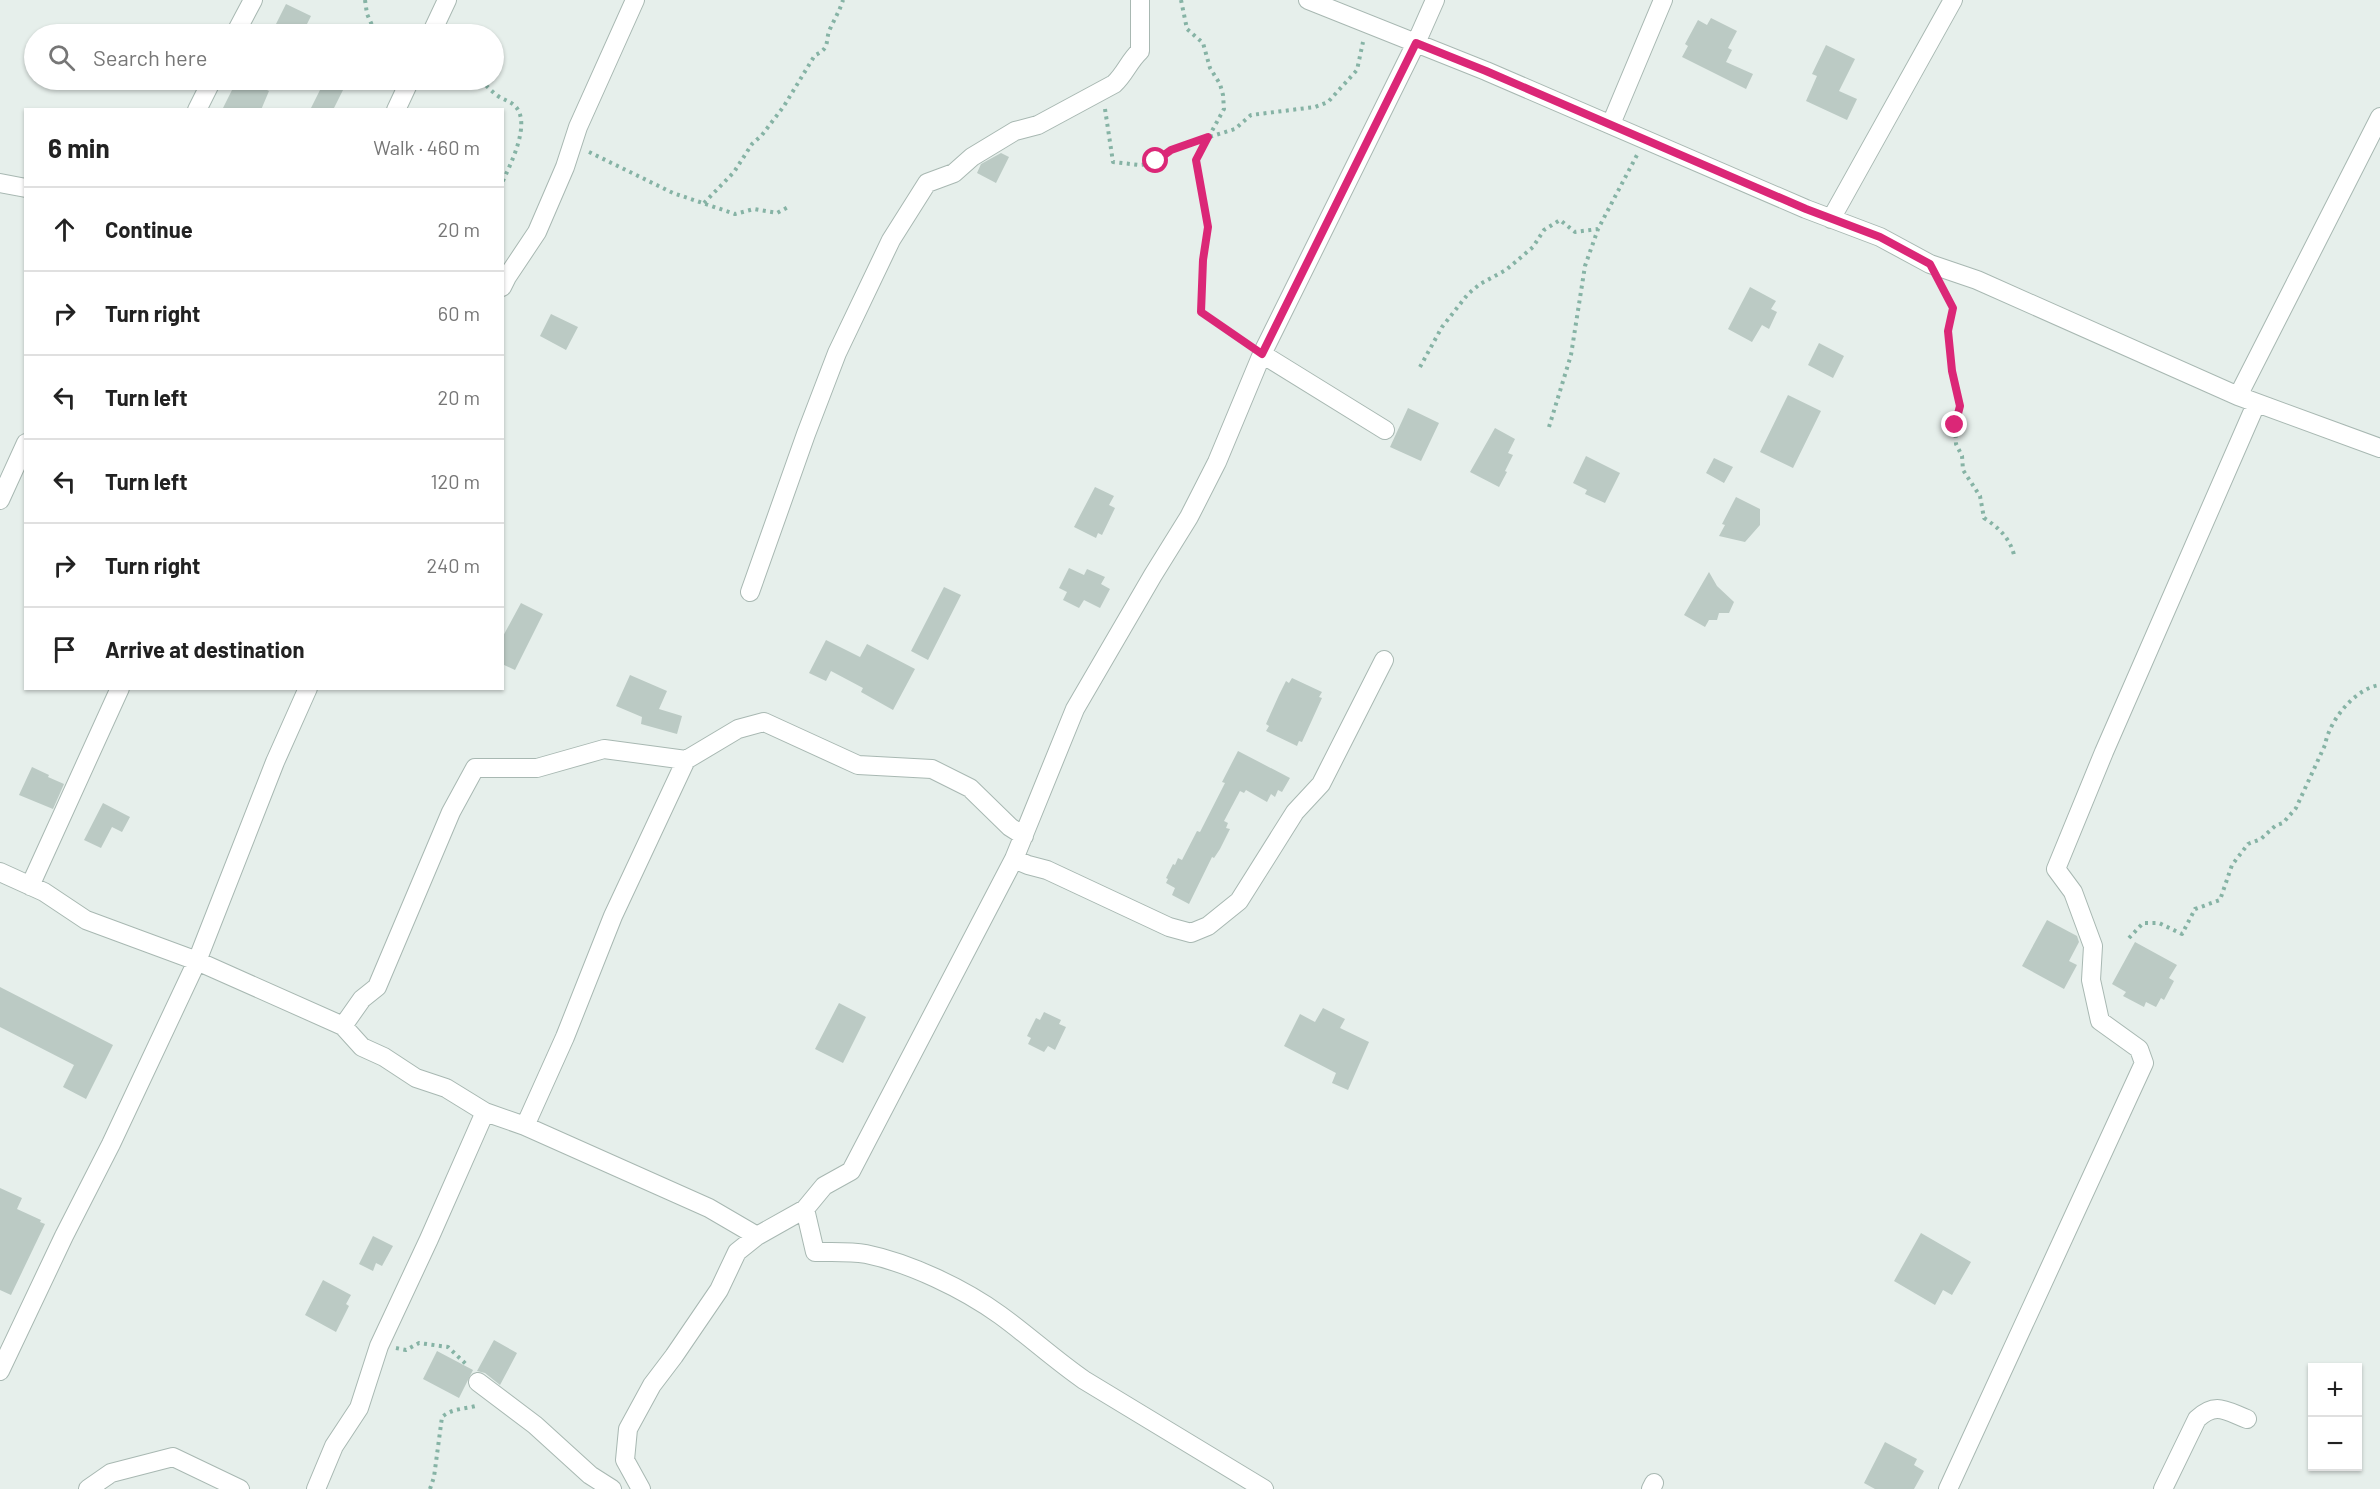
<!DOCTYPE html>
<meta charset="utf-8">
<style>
body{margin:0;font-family:Barlow,sans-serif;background:#f2f2f2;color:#222}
.controls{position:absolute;right:18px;bottom:18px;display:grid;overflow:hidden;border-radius:0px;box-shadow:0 2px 4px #0004}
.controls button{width:54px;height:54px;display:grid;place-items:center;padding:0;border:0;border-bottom:2px solid #e0e0e0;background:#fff;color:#222;font:30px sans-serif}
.stop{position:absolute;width:18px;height:18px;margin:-14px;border:4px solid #db2777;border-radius:50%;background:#fff}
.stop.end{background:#db2777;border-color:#fff;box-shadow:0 2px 6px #0008}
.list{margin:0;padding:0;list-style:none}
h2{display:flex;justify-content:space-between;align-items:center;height:78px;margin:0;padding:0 24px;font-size:26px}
h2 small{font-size:20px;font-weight:400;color:#767676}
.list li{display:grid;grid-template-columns:39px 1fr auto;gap:18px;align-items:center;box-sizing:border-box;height:84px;padding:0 24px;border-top:2px solid #e0e0e0}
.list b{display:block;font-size:22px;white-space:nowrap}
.list em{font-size:20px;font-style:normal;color:#767676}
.icon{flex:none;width:33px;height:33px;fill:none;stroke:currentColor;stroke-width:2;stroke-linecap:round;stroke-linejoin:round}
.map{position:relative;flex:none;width:2380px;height:1489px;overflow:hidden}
.search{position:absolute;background:#fff;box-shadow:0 2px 4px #0004;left:24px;top:24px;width:480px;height:66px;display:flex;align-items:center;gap:15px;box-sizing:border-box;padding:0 21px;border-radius:33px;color:#767676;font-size:22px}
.panel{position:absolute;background:#fff;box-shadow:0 2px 4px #0004;left:24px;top:108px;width:480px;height:582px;border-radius:0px}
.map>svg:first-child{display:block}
</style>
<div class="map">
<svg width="2380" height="1489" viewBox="0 0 2380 1489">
<rect width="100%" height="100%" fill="#e6efeb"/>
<!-- building -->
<path fill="#bbcac4" d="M286,4L311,16L302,34H271Z
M1711,18L1737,31L1728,48L1732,50L1726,62L1753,74L1746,89L1682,57L1688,46L1685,44L1698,20L1707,25Z
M1826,45L1855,59L1839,91L1857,99L1847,120L1806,101L1817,76L1812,74Z
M237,80H262L259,86L269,91L261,110H222Z
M325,80H348L333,110H310Z
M1001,153L1009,157L996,183L977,173L981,164Z
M1750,287L1776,301L1771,309L1777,312L1769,329L1762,325L1752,342L1728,329Z
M551,314L578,327L566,350L540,336Z
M1819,343L1844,356L1833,378L1808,365Z
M1788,395L1821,411L1793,468L1760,452Z
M1408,408L1439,423L1421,461L1390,447Z
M1495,428L1515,439L1508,453L1513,455L1505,471L1507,472L1499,487L1470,472Z
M1586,456L1620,473L1605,503L1585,494L1587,490L1573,483Z
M1714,458L1733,467L1724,483L1706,473Z
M1095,487L1114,496L1109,505L1115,508L1102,535L1098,533L1096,538L1074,527Z
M1736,497L1760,509V525L1745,542L1719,536L1725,525L1722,524Z
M1069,568L1084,575L1087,569L1105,577L1101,584L1110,589L1100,608L1084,600L1079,608L1063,600L1067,592L1059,588Z
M1709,572L1717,586L1734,602L1729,613H1719L1717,620H1709L1705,627L1684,615Z
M944,587L961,595L928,660L911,651Z
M521,603L543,614L515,670L502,664V638Z
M826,640L860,657L867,644L915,669L893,710L861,692L863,688L831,671L826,681L809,673Z
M630,675L667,691L659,709L682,716L677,734L641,724L642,717L616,706Z
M1292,678L1322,692L1319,697L1322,698L1302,742L1299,741L1297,746L1266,731L1269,726L1266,724L1279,695L1286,681L1289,683Z
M1238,751L1290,778L1282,792L1278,790L1275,797L1271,794L1267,802L1246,790L1244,793L1240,791L1224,821L1228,823L1226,828L1230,829L1220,849L1214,858L1212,857L1189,904L1172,895L1175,888L1166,883L1168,879L1166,878L1173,864L1175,865L1178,858L1182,860L1197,831L1200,832L1225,783L1222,782Z
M32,767L49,775L48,777L64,784L53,809L19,795Z
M103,803L130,817L122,832L112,827L101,848L84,840Z
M2047,920L2077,936L2079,942L2069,961L2077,965L2064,989L2022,966Z
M2135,942L2177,965L2169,978L2174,981L2164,1000L2161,998L2156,1007L2146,1002L2144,1007L2123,996L2126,992L2112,984Z
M0,987L113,1045L86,1099L63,1087L74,1065L0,1027Z
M839,1003L866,1017L843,1063L815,1049Z
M1323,1008L1345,1019L1340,1028L1369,1042L1348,1090L1332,1083L1336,1073L1284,1046L1300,1014L1315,1022Z
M1044,1012L1061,1020L1059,1024L1066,1027L1055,1050L1048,1046L1044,1052L1028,1044L1031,1038L1027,1036L1036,1018L1040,1020Z
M0,1188L22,1198L17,1209L41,1220L40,1222L45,1224L11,1295L0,1290Z
M1921,1233L1971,1262L1952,1295L1943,1290L1935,1305L1894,1281Z
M373,1236L393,1246L382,1266L376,1263L373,1271L359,1264Z
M323,1280L351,1295L346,1304L349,1306L336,1332L305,1315Z
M494,1340L517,1353L500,1385L485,1373L477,1371Z
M437,1351L473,1370L459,1398L423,1379Z
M1885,1442L1917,1459L1914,1465L1924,1471L1914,1489H1875L1864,1483Z"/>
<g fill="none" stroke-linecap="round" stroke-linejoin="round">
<defs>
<path id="minor" d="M1308,0L1486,71L1806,209L1880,237L1930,264L1977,280L2238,396L2380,448
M235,34L253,0
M431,34L447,0
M197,110L212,80
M396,110L410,80
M1611,124L1663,0
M0,183L26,188
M1831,219L1953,0
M502,287L507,277L537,232L565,167L578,127L635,0
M1262,354L1385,430
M2238,396L2380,117
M0,500L26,443
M750,592L806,434L837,353L891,240L927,183L954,173L972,157L1015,131L1038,125L1114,84C1125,74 1129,61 1140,51V0
M1014,859L1028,865L1047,870L1169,927L1191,933L1208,926L1239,901L1295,812L1321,784L1384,660
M0,872L44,892L86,920L197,961L343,1026L362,1047L384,1057L416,1078L446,1088L485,1112L525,1126L709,1208L757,1236
M30,886L120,688
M343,1026L362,999L377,987L451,812L475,768H537L604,749L686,760L738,729L764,722L858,765L932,769L970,788L1010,827L1024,836
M525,1126L565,1037L613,916L686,760
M805,1209L815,1252C831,1252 850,1251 866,1254C910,1263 964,1289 1000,1315C1029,1336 1055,1360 1084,1380L1264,1489
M0,1371L64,1236L111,1144L197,961L275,762L308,688
M478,1382L535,1425L590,1475L612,1489
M88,1489L111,1473L173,1457L240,1489
M316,1489L334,1446L359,1408L379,1346L429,1239L485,1112
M641,1489L625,1460L628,1429L652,1385L674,1356L719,1290L737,1252L757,1236L805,1209L824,1186L851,1171L1014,859L1075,709L1153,575L1189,517L1217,462L1262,354L1416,43L1435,0
M1651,1489L1654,1483
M1948,1489L2144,1063L2139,1049L2100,1021L2091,980L2093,946L2073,892L2056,869L2104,752L2256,404
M2163,1489L2197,1419C2216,1401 2226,1411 2247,1419"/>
</defs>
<!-- minor casing -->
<use href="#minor" stroke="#a8b8b2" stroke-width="20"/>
<!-- path -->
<path stroke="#86b3a5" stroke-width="4" stroke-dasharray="3 4.5" stroke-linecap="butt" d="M365,0L367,14L376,34
M1181,0L1187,29L1203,43L1210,68L1220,84L1223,95L1224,109L1196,160L1208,227L1203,260L1201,312L1248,344
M481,80C486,85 492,92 498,96C504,100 510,101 515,106C532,123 510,165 502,183
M1105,109L1113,162L1139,165L1152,164L1180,146L1235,129L1251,115L1315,107L1328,102L1357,70L1363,42
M589,152L673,193L735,214L754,209L777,213L790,206
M704,203L734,172L752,144L762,135L784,106L815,55C832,48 824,39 831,27C835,18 840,10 843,0
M1943,289L1952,308L1948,331L1952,371L1960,406L1955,425L1956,444L1962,456L1963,470L1980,496L1984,518C1998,527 2010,538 2014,555
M1420,367L1442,327L1468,294L1480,284L1506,270L1533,247L1544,230L1560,220L1575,232L1598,229
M1549,427L1571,355L1585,266L1598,229L1637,155
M2129,938L2143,923H2159L2182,934L2195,909L2220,900L2232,865L2248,844L2261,839L2275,826L2283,823L2296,808L2325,745C2329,721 2355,688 2380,685
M396,1348L406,1350L419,1343L448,1347L468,1366
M430,1489L434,1477L442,1417C452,1408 467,1409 479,1405"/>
<!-- minor -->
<use href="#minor" stroke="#fff" stroke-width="18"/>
</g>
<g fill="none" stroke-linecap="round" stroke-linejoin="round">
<!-- route -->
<path stroke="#db2777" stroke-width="8" d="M1156,161L1171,150L1208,137L1196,160L1208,227L1203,260L1201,312L1262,354L1416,43L1486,71L1806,209L1880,237L1930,264L1953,308L1948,331L1952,371L1960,406L1955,425"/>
</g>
</svg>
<div class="controls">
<button>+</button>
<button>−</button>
</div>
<div class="stop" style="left:1156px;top:161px"></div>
<div class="stop end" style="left:1955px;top:425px"></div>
<div class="search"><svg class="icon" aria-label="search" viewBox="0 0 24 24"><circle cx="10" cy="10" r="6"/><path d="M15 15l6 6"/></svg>Search here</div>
<section class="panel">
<h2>6 min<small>Walk · 460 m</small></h2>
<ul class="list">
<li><svg class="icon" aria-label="ahead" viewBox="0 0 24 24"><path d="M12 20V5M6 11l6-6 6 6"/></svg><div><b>Continue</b></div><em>20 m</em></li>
<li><svg class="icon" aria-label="right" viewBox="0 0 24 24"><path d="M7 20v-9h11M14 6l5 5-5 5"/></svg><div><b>Turn right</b></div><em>60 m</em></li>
<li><svg class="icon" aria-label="left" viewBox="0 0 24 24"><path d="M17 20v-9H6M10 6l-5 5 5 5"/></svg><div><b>Turn left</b></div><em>20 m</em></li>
<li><svg class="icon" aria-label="left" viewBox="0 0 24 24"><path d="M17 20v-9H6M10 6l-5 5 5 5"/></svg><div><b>Turn left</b></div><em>120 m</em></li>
<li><svg class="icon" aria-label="right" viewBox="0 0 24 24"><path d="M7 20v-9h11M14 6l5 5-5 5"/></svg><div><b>Turn right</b></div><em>240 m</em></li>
<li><svg class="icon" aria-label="arrive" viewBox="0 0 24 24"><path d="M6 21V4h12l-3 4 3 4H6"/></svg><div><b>Arrive at destination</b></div></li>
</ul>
</section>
</div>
